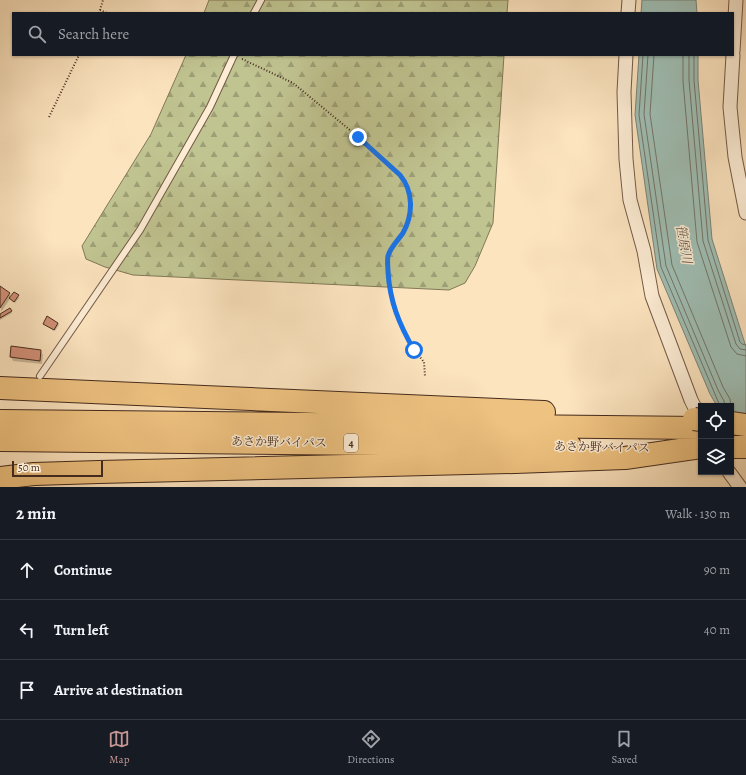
<!DOCTYPE html>
<meta charset="utf-8">
<style>
body{margin:0;font-family:Alegreya,"Noto Serif JP",serif;background:#20242c;color:#f1f3f6}
.controls{position:absolute;right:12px;bottom:12px;display:grid;overflow:hidden;border-radius:0px;box-shadow:0 1px 3px #0004}
.controls button{width:36px;height:36px;display:grid;place-items:center;padding:0;border:0;border-bottom:1px solid #363941;background:#171b24;color:#f1f3f6;font:20px sans-serif}
.scale{position:absolute;left:12px;bottom:10px;width:91px;box-sizing:border-box;padding-left:4px;border:2px solid #452b1d;border-top:0;font-size:11px;line-height:14px;white-space:nowrap;color:#452b1d;-webkit-text-stroke:3px #fdedd5;paint-order:stroke}
.stop{position:absolute;width:12px;height:12px;margin:-9px;border:3px solid #1a73e8;border-radius:50%;background:#fff}
.stop.end{background:#1a73e8;border-color:#fff;box-shadow:0 1px 4px #0008}
.list{margin:0;padding:0;list-style:none}
h2{display:flex;justify-content:space-between;align-items:center;height:52px;margin:0;padding:0 16px;font-size:17px}
h2 small{font-size:13px;font-weight:400;color:#9ea1a6}
.list li{display:grid;grid-template-columns:26px 1fr auto;gap:12px;align-items:center;box-sizing:border-box;height:60px;padding:0 16px;border-top:1px solid #363941}
.list b{display:block;font-size:15px;white-space:nowrap}
.list em{font-size:13px;font-style:normal;color:#9ea1a6}
.icon{flex:none;width:22px;height:22px;fill:none;stroke:currentColor;stroke-width:2;stroke-linecap:round;stroke-linejoin:round}
.map{position:relative;flex:none;width:746px;height:487px;overflow:hidden}
.search{position:absolute;background:#171b24;box-shadow:0 1px 3px #0004;left:12px;right:12px;top:12px;height:44px;display:flex;align-items:center;gap:10px;box-sizing:border-box;padding:0 14px;border-radius:0px;color:#9ea1a6;font-size:15px}
.sheet{height:232px;background:#171b24}
nav{display:flex;justify-content:space-around;align-items:center;box-sizing:border-box;height:56px;border-top:1px solid #363941;background:#171b24;font-size:11px;color:#9ea1a6}
nav a{display:grid;justify-items:center;gap:2px}
nav .on{color:#c59692}
.map>svg:first-child{display:block}
</style>
<div class="map">
<svg width="746" height="487" viewBox="0 0 746 487">
<defs>
<pattern id="forest-firs" width="22" height="20" patternUnits="userSpaceOnUse"><rect width="22" height="20" fill="#c0c491"/><path d="M5 1l3.5 6h-7zM16 11l3.5 6h-7z" fill="#9e9f76"/></pattern>
</defs>
<rect width="100%" height="100%" fill="#fce4bf"/>
<filter id="stains"><feTurbulence type="fractalNoise" baseFrequency=".005" numOctaves="4"/><feColorMatrix values="0 0 0 0 .2 0 0 0 0 .09 0 0 0 0 .02 0 0 0 .5 -.17"/></filter>
<radialGradient id="worn" r=".72"><stop offset=".6" stop-color="#630" stop-opacity="0"/><stop offset="1" stop-color="#630" stop-opacity=".3"/></radialGradient>
<!-- forest -->
<path fill="url(#forest-firs)" stroke="#827857" d="M209,0H508L507,13H204Z
M186,55H504L493,223L475,266L465,283L449,290L133,275L105,267L86,259L82,246L151,134Z"/>
<!-- water -->
<path fill="#9fbeb4" stroke="#7b8378" d="M642,0H696L697,13H641Z
M639,55H698V80L712,239L746,347V455L731,430V406H717L710,394L657,269L635,115Z"/>
<!-- shadow -->
<path fill="#0003" d="M0,287L9,294L11,297L18,296L19,298L15,303L10,299L1,312Z
M10,309L12,313L0,320V315Z
M58,323L59,325L55,331L44,324Z
M12,348L41,351L43,355L42,364L13,361L11,357Z"/>
<g fill="none" stroke-linecap="round" stroke-linejoin="round">
<!-- shore -->
<path stroke="#727468" stroke-width="1" d="M643,55L639,115L661,267L720,406
M648,55L644,114L666,266L718,390L724,401L725,406
M654,55L650,114L672,265L723,387L730,399L731,406
M683,55V81L697,242L731,347L737,354L746,356
M689,55V80L703,241L736,344L740,349L746,350
M694,55V80L708,240L740,342L742,344L746,345"/>
</g>
<!-- building -->
<path fill="#d49179" stroke="#452b1d" d="M0,286L10,293L0,308Z
M14,292L19,295L14,302L9,298Z
M10,308L12,311L0,318V314Z
M47,316L58,323L54,330L43,324Z
M11,346L41,350L40,361L10,357Z"/>
<g fill="none" stroke-linecap="round" stroke-linejoin="round">
<defs>
<path id="lane" d="M254,13L261,0
M40,376L140,230L210,107L234,55"/>
<path id="street" d="M628,13L629,0
M733,51L736,0
M626,55L624,92L626,159L630,200L644,251L652,296L691,400L701,420
M733,55L730,107L735,157L746,213
M729,472L740,487"/>
<path id="highway" d="M0,388L544,412
M0,421L701,428
M731,423L746,425
M0,440L570,446
M731,447H746
M0,478L34,474L99,472L515,462L625,458L701,447"/>
</defs>
<!-- lane casing -->
<use href="#lane" stroke="#735946" stroke-width="8"/>
<!-- street casing -->
<use href="#street" stroke="#735946" stroke-width="15"/>
<!-- highway casing -->
<use href="#highway" stroke="#452b1d" stroke-width="24"/>
<!-- path -->
<path stroke="#452b1d" stroke-width="2" stroke-dasharray="1 2" stroke-linecap="butt" d="M100,10L107,13
M99,13L103,0
M242,59L293,83L368,145L385,162L394,169L404,181L410,194L411,209L403,232L388,256L389,282L394,310L403,330L414,350L424,362L425,376
M49,117L79,55"/>
<!-- lane -->
<use href="#lane" stroke="#fdedd5" stroke-width="6"/>
<!-- street -->
<use href="#street" stroke="#fdedd5" stroke-width="13"/>
<!-- highway -->
<use href="#highway" stroke="#eec280" stroke-width="22"/>
<defs>
<path id="highway-bridge" d="M694,419L701,420"/>
</defs>
<!-- highway-bridge casing -->
<use href="#highway-bridge" stroke="#452b1d" stroke-width="24" stroke-linecap="butt"/>
<!-- highway-bridge -->
<use href="#highway-bridge" stroke="#eec280" stroke-width="22"/>
</g>
<g fill="none" stroke-linecap="round" stroke-linejoin="round">
<!-- route -->
<path stroke="#1a73e8" stroke-width="5" d="M358,137L400,175C414,192 413,215 403,233C398,240 390,248 388,256C387,261 388,267 388,272C390,302 399,324 414,350"/>
</g>
<g text-anchor="middle" dominant-baseline="central" stroke-width="3" stroke-linejoin="round" paint-order="stroke">
<!-- shield labels -->
<rect fill="#fdedd5" stroke="#7c6554" stroke-width="1" x="344" y="434" width="14" height="18" rx="3"/>
<g font-size="11" font-weight="bold" fill="#452b1d">
<text x="351" y="443">4</text>
</g>
<!-- street labels -->
<g font-size="12" fill="#452b1d" stroke="#fdedd5">
<text transform="translate(279 442) rotate(1)">あさか野バイパス</text>
<text transform="translate(602 447) rotate(1)">あさか野バイパス</text>
</g>
<!-- water labels -->
<g font-size="13" font-style="italic" fill="#5c5043" stroke="#fdedd5">
<text transform="translate(684 244) rotate(80)">笹原川</text>
</g>
</g>
<rect width="100%" height="100%" filter="url(#stains)"/>
<rect width="100%" height="100%" fill="url(#worn)"/>
</svg>
<div class="controls">
<button><svg class="icon" aria-label="locate" viewBox="0 0 24 24"><circle cx="12" cy="12" r="6"/><path d="M12 2v4M12 18v4M2 12h4M18 12h4"/></svg></button>
<button><svg class="icon" aria-label="layers" viewBox="0 0 24 24"><path d="M12 4l9 5-9 5-9-5zM3 14l9 5 9-5"/></svg></button>
</div>
<div class="scale">50 m</div>
<div class="stop" style="left:414px;top:350px"></div>
<div class="stop end" style="left:358px;top:137px"></div>
<div class="search"><svg class="icon" aria-label="search" viewBox="0 0 24 24"><circle cx="10" cy="10" r="6"/><path d="M15 15l6 6"/></svg>Search here</div>
</div>
<section class="sheet">
<h2>2 min<small>Walk · 130 m</small></h2>
<ul class="list">
<li><svg class="icon" aria-label="ahead" viewBox="0 0 24 24"><path d="M12 20V5M6 11l6-6 6 6"/></svg><div><b>Continue</b></div><em>90 m</em></li>
<li><svg class="icon" aria-label="left" viewBox="0 0 24 24"><path d="M17 20v-9H6M10 6l-5 5 5 5"/></svg><div><b>Turn left</b></div><em>40 m</em></li>
<li><svg class="icon" aria-label="arrive" viewBox="0 0 24 24"><path d="M6 21V4h12l-3 4 3 4H6"/></svg><div><b>Arrive at destination</b></div></li>
</ul>
</section>
<nav>
<a class="on"><svg class="icon" aria-label="map" viewBox="0 0 24 24"><path d="M3 6l6-2 6 2 6-2v14l-6 2-6-2-6 2zM9 4v14M15 6v14"/></svg>Map</a>
<a><svg class="icon" aria-label="directions" viewBox="0 0 24 24"><path d="M12 3l9 9-9 9-9-9zM9 14v-3h6M13 9l2 2-2 2"/></svg>Directions</a>
<a><svg class="icon" aria-label="saved" viewBox="0 0 24 24"><path d="M7 4h10v16l-5-4-5 4z"/></svg>Saved</a>
</nav>
